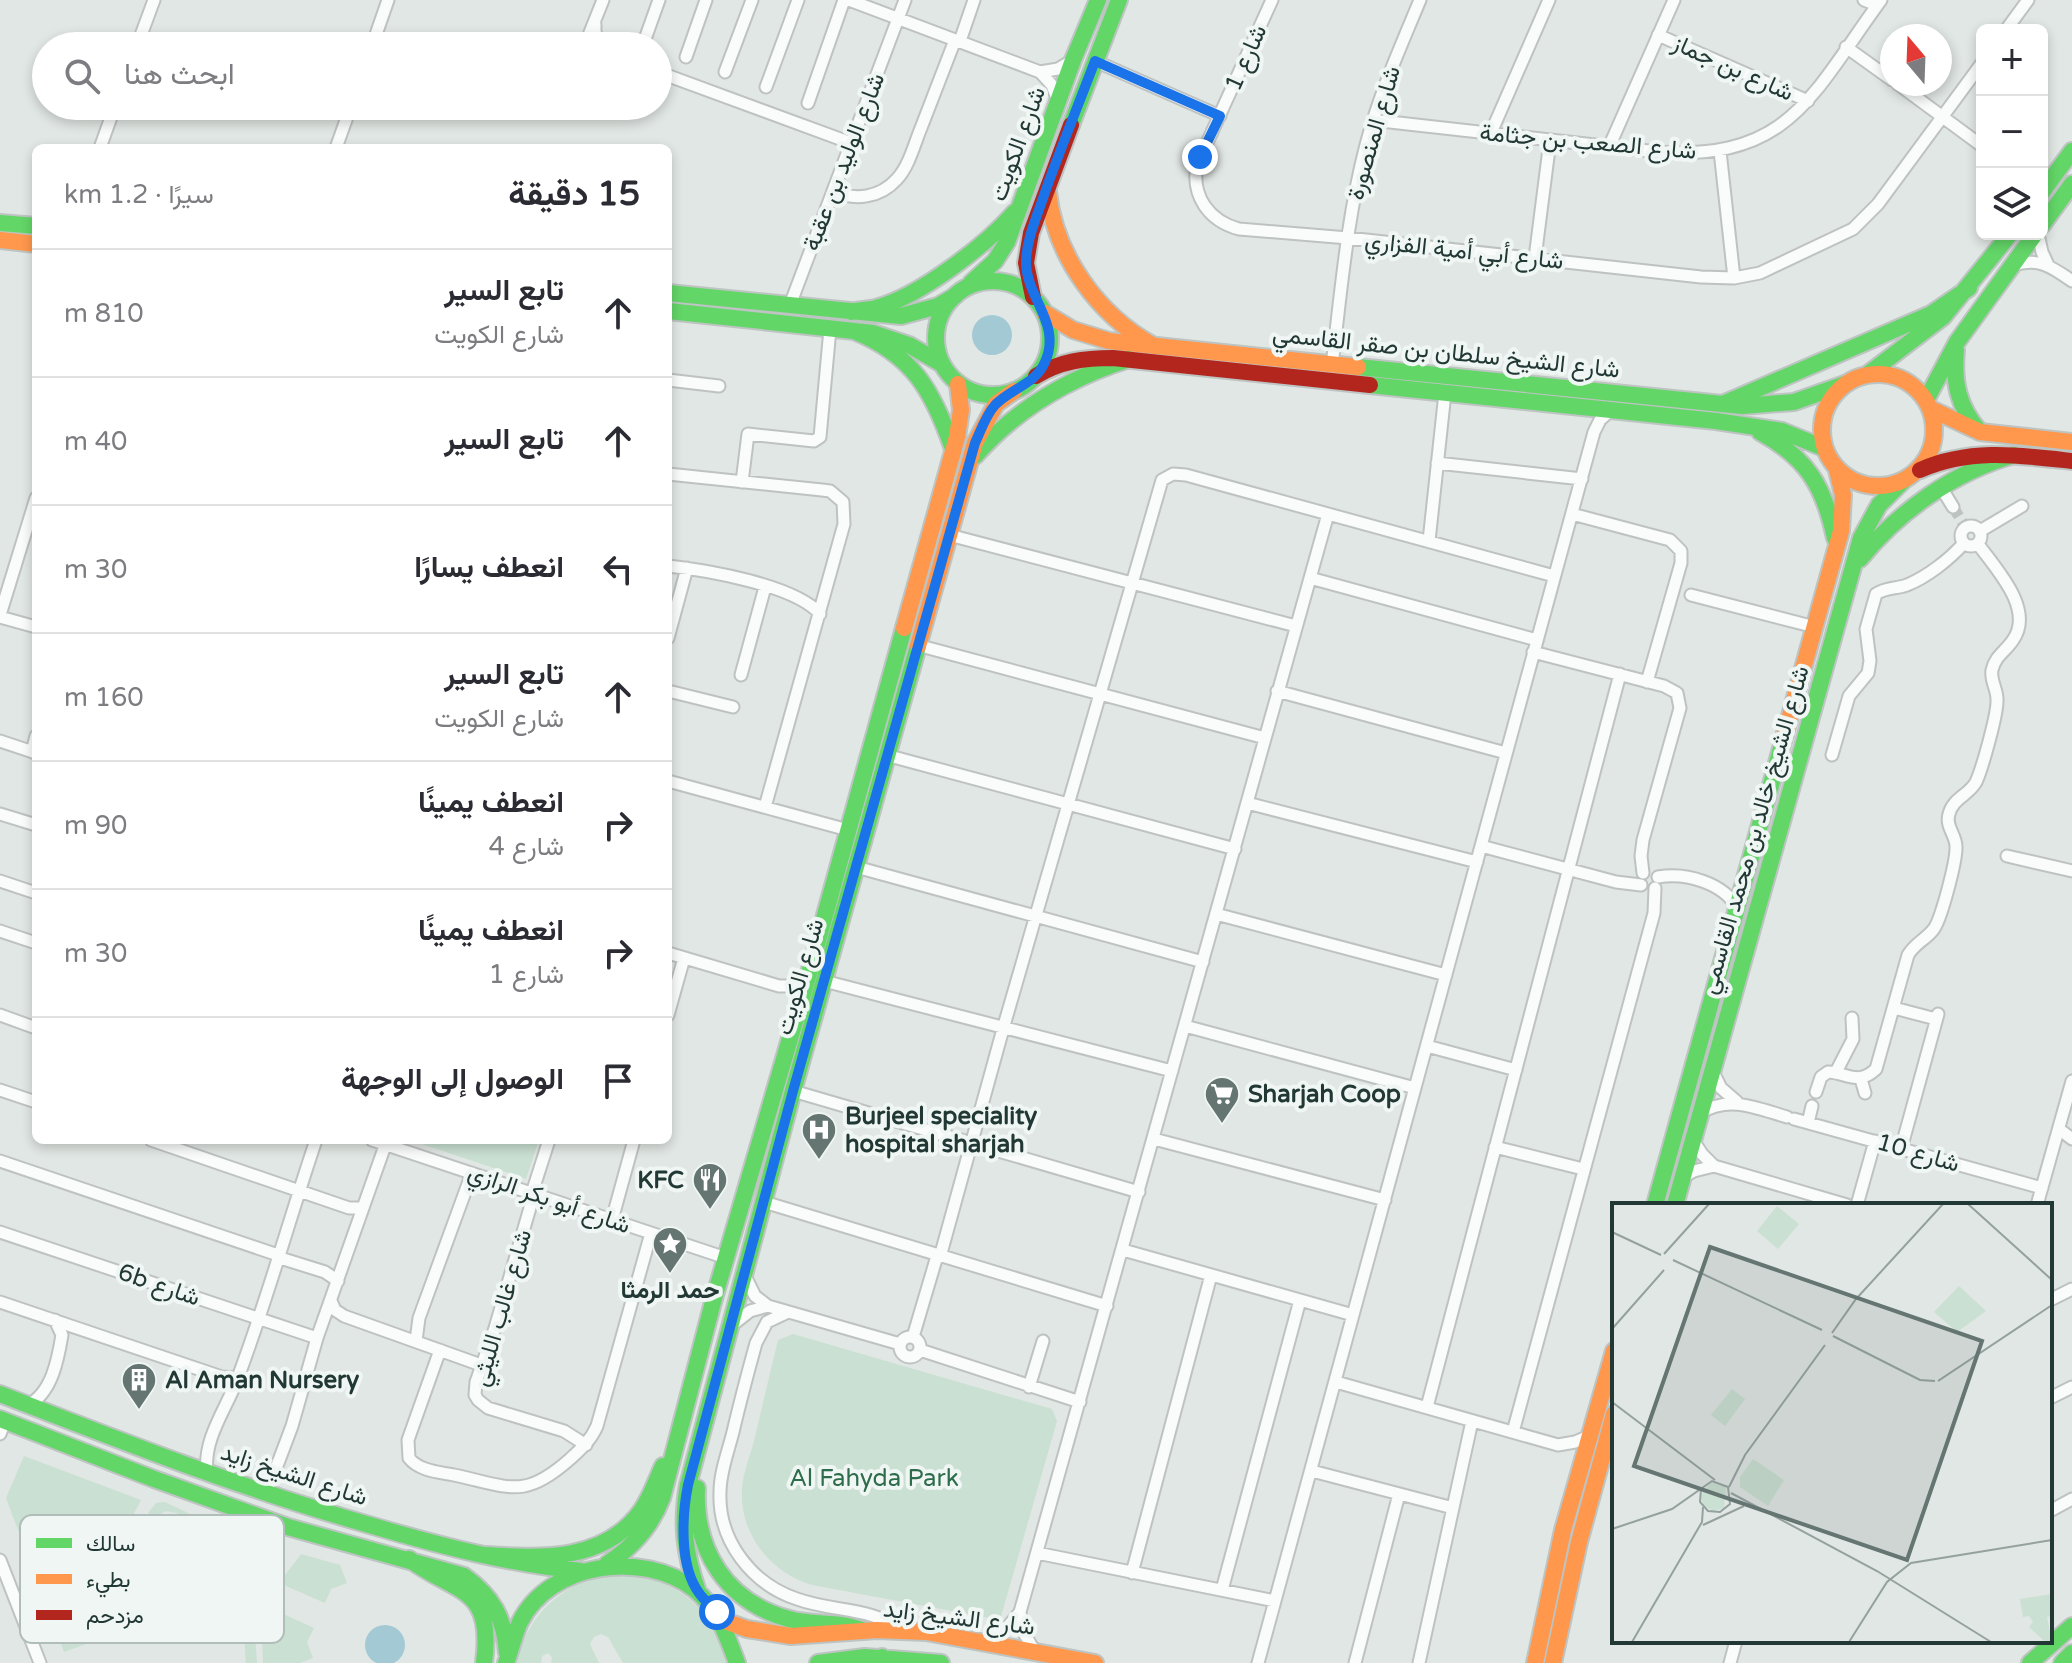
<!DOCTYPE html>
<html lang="ar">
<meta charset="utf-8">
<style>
body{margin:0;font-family:"Varela Round",Vazirmatn,sans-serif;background:#f2f2f3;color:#2b2b33;direction:rtl}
.controls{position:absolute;right:24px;top:24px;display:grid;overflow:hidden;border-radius:12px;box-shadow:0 4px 12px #0003}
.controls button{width:72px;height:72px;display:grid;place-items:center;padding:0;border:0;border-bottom:2px solid #e1e1e2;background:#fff;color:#2b2b33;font:40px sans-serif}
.compass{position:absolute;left:1880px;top:24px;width:72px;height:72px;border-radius:50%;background:#fff;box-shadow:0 4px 12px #0003;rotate:341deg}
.stop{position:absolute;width:24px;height:24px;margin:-18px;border:6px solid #1a73e8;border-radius:50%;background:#fff}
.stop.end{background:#1a73e8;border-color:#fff;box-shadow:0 2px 8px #0008}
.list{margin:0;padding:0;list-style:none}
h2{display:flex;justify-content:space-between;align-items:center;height:104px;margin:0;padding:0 32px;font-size:34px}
h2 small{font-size:26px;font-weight:400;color:#7c7c81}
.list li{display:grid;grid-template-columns:52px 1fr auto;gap:24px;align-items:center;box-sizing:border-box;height:128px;padding:0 32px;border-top:2px solid #e1e1e2}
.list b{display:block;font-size:30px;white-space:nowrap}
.list p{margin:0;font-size:26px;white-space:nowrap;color:#7c7c81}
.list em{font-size:26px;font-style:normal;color:#7c7c81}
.icon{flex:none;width:44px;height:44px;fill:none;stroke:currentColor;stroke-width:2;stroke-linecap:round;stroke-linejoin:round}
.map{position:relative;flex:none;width:2072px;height:1663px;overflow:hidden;direction:ltr}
.search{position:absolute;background:#fff;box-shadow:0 4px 12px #0003;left:32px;top:32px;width:640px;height:88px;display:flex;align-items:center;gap:20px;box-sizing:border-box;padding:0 28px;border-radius:44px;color:#7c7c81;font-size:30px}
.panel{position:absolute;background:#fff;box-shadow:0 4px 12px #0003;left:32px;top:144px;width:640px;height:1000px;border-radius:12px;direction:rtl}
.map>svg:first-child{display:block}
</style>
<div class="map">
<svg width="2072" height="1663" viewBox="0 0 2072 1663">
<rect width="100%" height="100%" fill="#e1e7e4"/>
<!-- green -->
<path fill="#cae0d2" d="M410,1140H539L526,1179Z
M793,1334L1052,1409L1057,1421L1000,1620L812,1585C771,1573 739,1534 742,1489C743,1473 750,1456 754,1441C762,1407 770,1373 778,1340Z
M24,1456L141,1500C117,1544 104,1589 100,1639L64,1652L6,1498Z
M165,1502L249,1542L245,1550L176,1513L166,1511L154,1517L148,1513L156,1503Z
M301,1554L340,1565L347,1583L331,1589L325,1603L279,1583Z
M616,1574C671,1574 716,1608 726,1663H623L608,1637L601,1634L594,1637L590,1644L599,1663H551L552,1657L548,1653L542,1656L541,1663H517C527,1612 566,1580 616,1574Z
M251,1600L261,1605L255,1636L257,1663H246C243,1641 246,1621 251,1600Z
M268,1607L314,1628L307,1642L313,1658L300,1663H263L262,1632Z"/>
<!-- water -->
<path fill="#a3c9d4" d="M972 335a20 20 0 1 1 40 0a20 20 0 1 1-40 0Z
M365 1645a20 20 0 1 1 40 0a20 20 0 1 1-40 0Z"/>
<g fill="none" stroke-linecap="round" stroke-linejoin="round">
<!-- street-tunnel -->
<path stroke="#bbc4c1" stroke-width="11" stroke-dasharray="11 5.5" stroke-linecap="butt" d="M1953,507L1963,523"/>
<defs>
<path id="street" d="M849,0L1040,72L1052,85L1058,101
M1272,0L1197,165C1191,196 1209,221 1239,229L1348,238L1701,277L1734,278L1760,273L1853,229L1878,204L1982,63
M1864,0L1877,5
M595,24V32L601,46
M2006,30L2028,0
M1658,35L1808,101
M960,41L974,0
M644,42L659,0
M137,46L154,0
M372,46L388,0
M591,46L589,35L603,0
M1846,47L1892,80
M686,57L706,0
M1095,61L1220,116
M658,72L851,143
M725,72L752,0
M1040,72L1058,69L1073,60
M1898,84L1982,146
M766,87L798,0
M808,103L844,0
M1372,120L1658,152C1790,161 1812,94 1881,0
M1490,135L1549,0
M1609,147L1674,0
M100,148L115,106
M336,148L351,106
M1720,151L1734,278
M833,191C855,201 880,198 897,179C909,166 914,145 921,128C932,99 944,69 955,40
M2038,234L2042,252L2048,265
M1535,258L1550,141
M2012,266C2037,256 2052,267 2072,281
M790,305L905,0
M1332,365C1341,292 1347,217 1366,145C1379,95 1400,48 1420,0
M668,380L719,386
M1437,463L1582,479
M668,474L822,490L830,491L843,502L844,524L765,807
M742,482L748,434L814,441L820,437L830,329
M1942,489L1953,507
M1572,514L1670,540L1681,551V563L1647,682
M1961 536a10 10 0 1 1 20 0a10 10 0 1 1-20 0Z
M1980,531L2022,506
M949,535L1296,626
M1429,541L1445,393
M668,566C706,570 795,585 820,614
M1310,578L1537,640
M1691,595L1815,627
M0,615L36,498
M0,617L36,627
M668,638L687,568
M917,645L1265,738
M1533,652L1664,686L1677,693L1680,708L1643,840L1641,856L1643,873
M741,675L765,587
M668,691L733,707
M1277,691L1506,753
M0,741L36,753
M32,752L36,736
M886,755L1235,849
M1832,755L1849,696L1868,673L1870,661L1866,629L1876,594C1886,587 1896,589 1907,585C1927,577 1950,559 1964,543
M668,781L848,830
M1247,803L1477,862
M0,814L36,825
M1481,846L1616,882L1641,885
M2007,856L2072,871
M856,867L1203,962
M1658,877C1686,872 1724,883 1738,909
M0,881L36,893
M1216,914L1446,975
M0,931L36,943
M668,953L779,986H795L808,978
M824,981L1172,1071
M1894,1008L1936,1019
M0,1015L36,1028
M668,1015L684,958
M1185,1026L1415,1088
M1427,1046L1516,1070
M1713,1072L1721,1088L1737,1102
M1836,1072L1853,1039L1852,1018
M1861,1079L1865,1093
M0,1090L36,1102
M793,1091L1139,1192
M1816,1092L1821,1077L1828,1072C1848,1073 1858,1086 1876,1069L1908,955C1915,943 1925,940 1933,930C1941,921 1956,862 1956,848C1957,836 1945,827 1949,814C1953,798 1969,795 1976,782C1982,769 1998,713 1997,699C1997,689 1990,680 1992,670C1995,656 2006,651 2013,640C2035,609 1995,568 1978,544
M1700,1113C1730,1095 1756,1108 1787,1117
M1794,1119L2042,1188
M1808,1123L1812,1106
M2059,1129L2072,1139
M1154,1139L1385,1200
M151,1140L349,1208H363
M372,1140L726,1258
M1693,1140L1702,1154L1714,1166L1847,1205
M1495,1147L1583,1169
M1901,1149L1938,1014
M0,1161L278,1255
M1683,1177L1694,1171L1714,1166
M532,1193L549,1140
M534,1194L495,1328L476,1382L475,1395L478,1400L488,1408L564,1431L586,1445
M764,1202L1107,1306
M1857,1205L1875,1141
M2037,1205L2072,1081
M612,1220L634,1140
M0,1232L317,1338
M1123,1250L1353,1315
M277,1257L325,1272L338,1281
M940,1257L1003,1029L1162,480L1173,474L1186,475L1554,576
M744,1274L755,1296L768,1306L900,1344
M2050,1300L2072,1289
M331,1301L335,1310L344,1316L481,1365
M0,1302L222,1377L238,1378
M788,1312L767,1322L756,1343C748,1372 740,1402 733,1432C728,1452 720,1472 720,1492C718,1541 752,1584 797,1599C833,1612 871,1607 902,1630
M731,1326L750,1311L768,1306
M913,1337L937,1256
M900 1347a10 10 0 1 1 20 0a10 10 0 1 1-20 0Z
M416,1341L419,1318L472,1173
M440,1350L408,1440L409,1458C419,1471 439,1472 454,1475C510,1487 524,1500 570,1459C581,1449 591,1440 597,1426L651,1233
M920,1350L1080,1402
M1336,1382L1558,1445L1575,1442L1591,1435
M1029,1387L1043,1341
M2050,1398L2072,1387
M28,1405C52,1393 58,1359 62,1335L55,1320
M1427,1407L1620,674
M1513,1432L1654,913L1655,888
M0,1434L5,1421
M1312,1471L1453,1508
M207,1472C203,1439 226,1409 237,1380C267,1301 289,1220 316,1140
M264,1492L272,1479L292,1426L317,1338L387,1140
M2050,1511L2072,1499
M1037,1553L1275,1601
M0,1560L40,1663
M1132,1573L1211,1275
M1222,1590L1300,1300
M1020,1612L1024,1633L1035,1652
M985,1643L1005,1630L1020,1612L1328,514
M1258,1663L1594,432L1600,420L1610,411
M1355,1663L1399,1494
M1419,1663L1472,1421
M1730,1663L1736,1641"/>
<path id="fast" d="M1071,125L1119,0
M2042,192L2072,151
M0,223L36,226
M2042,225L2072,184
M936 338a57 57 0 1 1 114 0a57 57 0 1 1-114 0Z
M971,283L995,261L1007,242L1073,60L1098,0
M668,293L901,316L938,306L955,296
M668,311L873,333L909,345L942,364
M851,312C859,310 868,310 876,308C920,296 985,246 1015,212
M854,331C913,355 933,391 953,449
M1956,350C1953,382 1958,406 1979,431
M1358,367L1742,406L1794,402L1845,384
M1868,374L1943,317L2010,234
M1370,385L1716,421L1782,431L1824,448
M1926,400L1957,342L2035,234
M1725,403L1931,314L1969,288
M1760,432C1807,458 1824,486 1835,538
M975,456C1017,408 1069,378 1129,359
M1860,559C1899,511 1954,472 2014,455
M1655,1205L1785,734
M1675,1205L1861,538L1879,505L1904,480
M0,1394C123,1442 246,1490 373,1526C441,1546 510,1564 581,1571
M0,1419L154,1479L288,1527L464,1576C492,1596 505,1619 507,1653
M697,1488C694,1550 726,1602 789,1619C813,1626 838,1621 862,1630
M487,1555C542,1559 605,1561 641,1511C651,1497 656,1481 663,1466
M409,1559C457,1595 494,1585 484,1663
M607,1564C633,1547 651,1527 662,1498L713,1302L808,977L904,628
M698,1592C685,1555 681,1524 688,1485L793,1091L918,646
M506,1663C511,1650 514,1635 520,1622C550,1562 643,1550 694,1589C718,1608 727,1636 737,1663
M818,1663L865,1657L941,1663
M868,1663L882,1657
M2030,1663L2072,1626
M2062,1663L2072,1653"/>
<path id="slow" d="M1048,192C1055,256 1098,315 1154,346
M0,240L36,244
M1045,313L1073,330L1109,341L1358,367
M1822 430a56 56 0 1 1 112 0a56 56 0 1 1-112 0Z
M1931,409L1980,432L2072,442
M904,628L957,437L961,410L958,384
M918,646L975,443L996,404L1014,391
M1785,734L1841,531L1843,495L1837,470
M722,1620L747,1629L791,1636L877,1630L926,1632L1095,1663
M1535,1663L1563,1530L1614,1351
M1553,1663L1579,1542L1614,1414"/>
<path id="jam" d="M1033,297L1026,263L1031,233L1071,125
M1036,376C1060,361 1085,358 1113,358L1370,385
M1920,470C1970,448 2019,455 2072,461"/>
</defs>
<!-- street casing -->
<use href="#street" stroke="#bec3c1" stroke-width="15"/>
<!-- fast casing -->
<use href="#fast" stroke="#bdc4c2" stroke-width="20"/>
<!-- slow casing -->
<use href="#slow" stroke="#bdc4c2" stroke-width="20"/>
<!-- jam casing -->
<use href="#jam" stroke="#bdc4c2" stroke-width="20"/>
<!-- street -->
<use href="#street" stroke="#fafbfb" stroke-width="11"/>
<!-- fast -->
<use href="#fast" stroke="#63d668" stroke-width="16"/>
<!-- slow -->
<use href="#slow" stroke="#ff974d" stroke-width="16"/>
<!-- jam -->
<use href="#jam" stroke="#b3261e" stroke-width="16"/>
</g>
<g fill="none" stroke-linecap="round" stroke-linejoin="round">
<!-- route -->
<path stroke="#1a73e8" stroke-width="10" d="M717,1612C711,1606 704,1600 699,1593C679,1566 682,1515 688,1485L793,1091L975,443C981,430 986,415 995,405C1011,388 1035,385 1045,362C1062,324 1027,299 1026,263C1026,241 1036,219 1043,198C1059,152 1078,106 1095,61L1220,116L1200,157"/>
</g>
<!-- icons -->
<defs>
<symbol id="supermarket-pin" viewBox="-11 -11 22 30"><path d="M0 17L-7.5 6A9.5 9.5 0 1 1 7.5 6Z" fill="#647572" stroke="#eff6f3"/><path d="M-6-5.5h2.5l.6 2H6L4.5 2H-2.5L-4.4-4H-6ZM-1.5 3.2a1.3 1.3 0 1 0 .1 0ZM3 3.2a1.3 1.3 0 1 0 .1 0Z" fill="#fff"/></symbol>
<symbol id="hospital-pin" viewBox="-11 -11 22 30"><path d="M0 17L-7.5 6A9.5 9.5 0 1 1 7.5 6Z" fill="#647572" stroke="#eff6f3"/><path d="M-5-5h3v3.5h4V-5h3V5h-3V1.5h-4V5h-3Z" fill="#fff"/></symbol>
<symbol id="restaurant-pin" viewBox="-11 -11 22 30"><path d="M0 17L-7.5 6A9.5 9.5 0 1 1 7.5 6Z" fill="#647572" stroke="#eff6f3"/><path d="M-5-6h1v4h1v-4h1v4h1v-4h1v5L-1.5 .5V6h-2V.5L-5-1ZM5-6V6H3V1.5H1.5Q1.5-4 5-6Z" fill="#fff"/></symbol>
<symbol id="sight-pin" viewBox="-11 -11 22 30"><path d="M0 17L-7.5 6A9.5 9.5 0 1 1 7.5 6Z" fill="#647572" stroke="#eff6f3"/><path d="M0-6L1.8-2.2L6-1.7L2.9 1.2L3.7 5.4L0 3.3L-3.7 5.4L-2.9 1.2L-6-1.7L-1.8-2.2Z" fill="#fff"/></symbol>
<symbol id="building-pin" viewBox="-11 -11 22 30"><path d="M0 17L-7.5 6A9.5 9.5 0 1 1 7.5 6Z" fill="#647572" stroke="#eff6f3"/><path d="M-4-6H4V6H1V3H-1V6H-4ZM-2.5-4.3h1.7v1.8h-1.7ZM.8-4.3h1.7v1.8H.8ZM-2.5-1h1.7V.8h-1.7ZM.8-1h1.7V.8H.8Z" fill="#fff"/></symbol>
</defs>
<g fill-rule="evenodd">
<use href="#supermarket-pin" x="1202" y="1074" width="40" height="54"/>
<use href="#hospital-pin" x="799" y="1110" width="40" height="54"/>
<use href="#restaurant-pin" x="690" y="1160" width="40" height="54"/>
<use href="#sight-pin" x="650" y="1224" width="40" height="54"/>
<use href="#building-pin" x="119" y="1360" width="40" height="54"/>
</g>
<g text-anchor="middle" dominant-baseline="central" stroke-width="8" stroke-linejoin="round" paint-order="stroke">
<!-- street labels -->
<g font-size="24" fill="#213834" stroke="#eff6f3">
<text transform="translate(1246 58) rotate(-66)">شارع 1</text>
<text transform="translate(1733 68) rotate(24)">شارع بن جماز</text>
<text transform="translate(1374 133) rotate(-74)">شارع المنصورة</text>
<text transform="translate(1588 142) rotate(5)">شارع الصعب بن جثامة</text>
<text transform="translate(1018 144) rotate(-70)">شارع الكويت</text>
<text transform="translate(844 162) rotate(-69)">شارع الوليد بن عقبة</text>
<text transform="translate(1464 251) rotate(6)">شارع أبي أمية الفزاري</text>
<text transform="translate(1446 352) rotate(6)">شارع الشيخ سلطان بن صقر القاسمي</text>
<text transform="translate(1755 830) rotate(-74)">شارع الشيخ خالد بن محمد القاسمي</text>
<text transform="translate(800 977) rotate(-74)">شارع الكويت</text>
<text transform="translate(1918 1153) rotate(16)">شارع 10</text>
<text transform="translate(549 1199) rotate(19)">شارع أبو بكر الرازي</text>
<text transform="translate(159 1285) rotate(19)">6b شارع</text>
<text transform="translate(502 1308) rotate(-74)">شارع غالب الليثي</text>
<text transform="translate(294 1475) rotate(18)">شارع الشيخ زايد</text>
<text transform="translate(959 1618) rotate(7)">شارع الشيخ زايد</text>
</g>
<!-- poi labels -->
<g font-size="24" font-weight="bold" fill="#213834" stroke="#eff6f3" text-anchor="start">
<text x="1248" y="1094">Sharjah Coop</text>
<text x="845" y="1116">Burjeel speciality<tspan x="845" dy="28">hospital sharjah</tspan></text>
<text x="684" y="1180" text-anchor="end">KFC</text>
<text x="670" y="1290" text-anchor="middle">حمد الرمثا</text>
<text x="165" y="1380">Al Aman Nursery</text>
</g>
<!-- park labels -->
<g font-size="24" fill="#2d6d4b" stroke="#eff6f3">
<text x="874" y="1478">Al Fahyda Park</text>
</g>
</g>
<!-- overview -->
<g transform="translate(1612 1203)">
<rect width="440" height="440" fill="#e1e7e4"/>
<path d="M165,3L187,21L166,46L145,28ZM347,83L374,108L345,129L322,109ZM120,186L133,196L113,223L99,212ZM141,256L172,277L156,303L128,284V274ZM99,279L114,284L112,305L101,308L91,302L89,292ZM440,391V413L435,414L440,439H433L417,424L421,419L417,413L411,414L408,396Z" fill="#cae0d2"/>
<path fill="none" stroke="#94a19e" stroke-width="2" d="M356,1L440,77M0,29L49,52M52,51L97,1M61,57L210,127M0,126L52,67M220,130L244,96L331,1M221,133L308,177L323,178M326,178L440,102M0,199L103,277M117,284L133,252L213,142M119,290L265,368L379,439M91,322L132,303M0,326L60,306L100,278L116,284L118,301L108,309L96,308L88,299L89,286M20,439L90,319L91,304M237,439L275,379L299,360L440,337"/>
<path fill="#647572" fill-opacity="0.15" stroke="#647572" stroke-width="4" d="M98,44L370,138L295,357L22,263Z"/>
<rect width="440" height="440" fill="none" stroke="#213834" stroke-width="4"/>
</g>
<!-- legend -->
<rect x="20" y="1515" width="264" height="128" rx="12" fill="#eff6f3" stroke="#b1bdba" stroke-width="2"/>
<rect x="36" y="1538" width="36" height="10" fill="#63d668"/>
<rect x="36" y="1574" width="36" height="10" fill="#ff974d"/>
<rect x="36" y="1610" width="36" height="10" fill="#b3261e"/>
<g font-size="22" fill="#213834">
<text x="86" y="1551">سالك</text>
<text x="86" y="1587">بطيء</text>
<text x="86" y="1623">مزدحم</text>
</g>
</svg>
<div class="controls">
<button>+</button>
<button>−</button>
<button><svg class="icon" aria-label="layers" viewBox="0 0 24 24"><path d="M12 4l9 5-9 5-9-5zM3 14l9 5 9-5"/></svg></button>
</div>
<svg class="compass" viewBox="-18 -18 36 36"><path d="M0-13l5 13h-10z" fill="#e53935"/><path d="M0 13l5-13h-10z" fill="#7c7c81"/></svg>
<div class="stop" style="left:717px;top:1612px"></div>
<div class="stop end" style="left:1200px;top:157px"></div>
<div class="search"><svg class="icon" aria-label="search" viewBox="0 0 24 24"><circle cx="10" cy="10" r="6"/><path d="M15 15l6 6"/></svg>ابحث هنا</div>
<section class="panel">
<h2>15 دقيقة<small>سيرًا · 1.2 km</small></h2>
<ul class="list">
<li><svg class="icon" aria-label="ahead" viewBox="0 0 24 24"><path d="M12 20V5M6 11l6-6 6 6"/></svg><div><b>تابع السير</b><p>شارع الكويت</p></div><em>810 m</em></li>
<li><svg class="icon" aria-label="ahead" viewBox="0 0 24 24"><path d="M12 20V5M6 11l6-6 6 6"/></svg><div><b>تابع السير</b></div><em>40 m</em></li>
<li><svg class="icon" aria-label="left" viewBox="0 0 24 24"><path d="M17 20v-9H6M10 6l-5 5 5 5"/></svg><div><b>انعطف يسارًا</b></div><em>30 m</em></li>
<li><svg class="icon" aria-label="ahead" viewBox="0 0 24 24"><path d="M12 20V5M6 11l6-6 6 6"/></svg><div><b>تابع السير</b><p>شارع الكويت</p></div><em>160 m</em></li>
<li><svg class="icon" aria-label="right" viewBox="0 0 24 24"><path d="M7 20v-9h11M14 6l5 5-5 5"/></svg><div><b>انعطف يمينًا</b><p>شارع 4</p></div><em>90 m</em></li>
<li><svg class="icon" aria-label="right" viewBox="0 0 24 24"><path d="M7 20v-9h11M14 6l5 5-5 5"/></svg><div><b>انعطف يمينًا</b><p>شارع 1</p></div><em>30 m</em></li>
<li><svg class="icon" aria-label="arrive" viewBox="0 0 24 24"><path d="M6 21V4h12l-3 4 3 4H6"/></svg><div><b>الوصول إلى الوجهة</b></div></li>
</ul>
</section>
</div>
